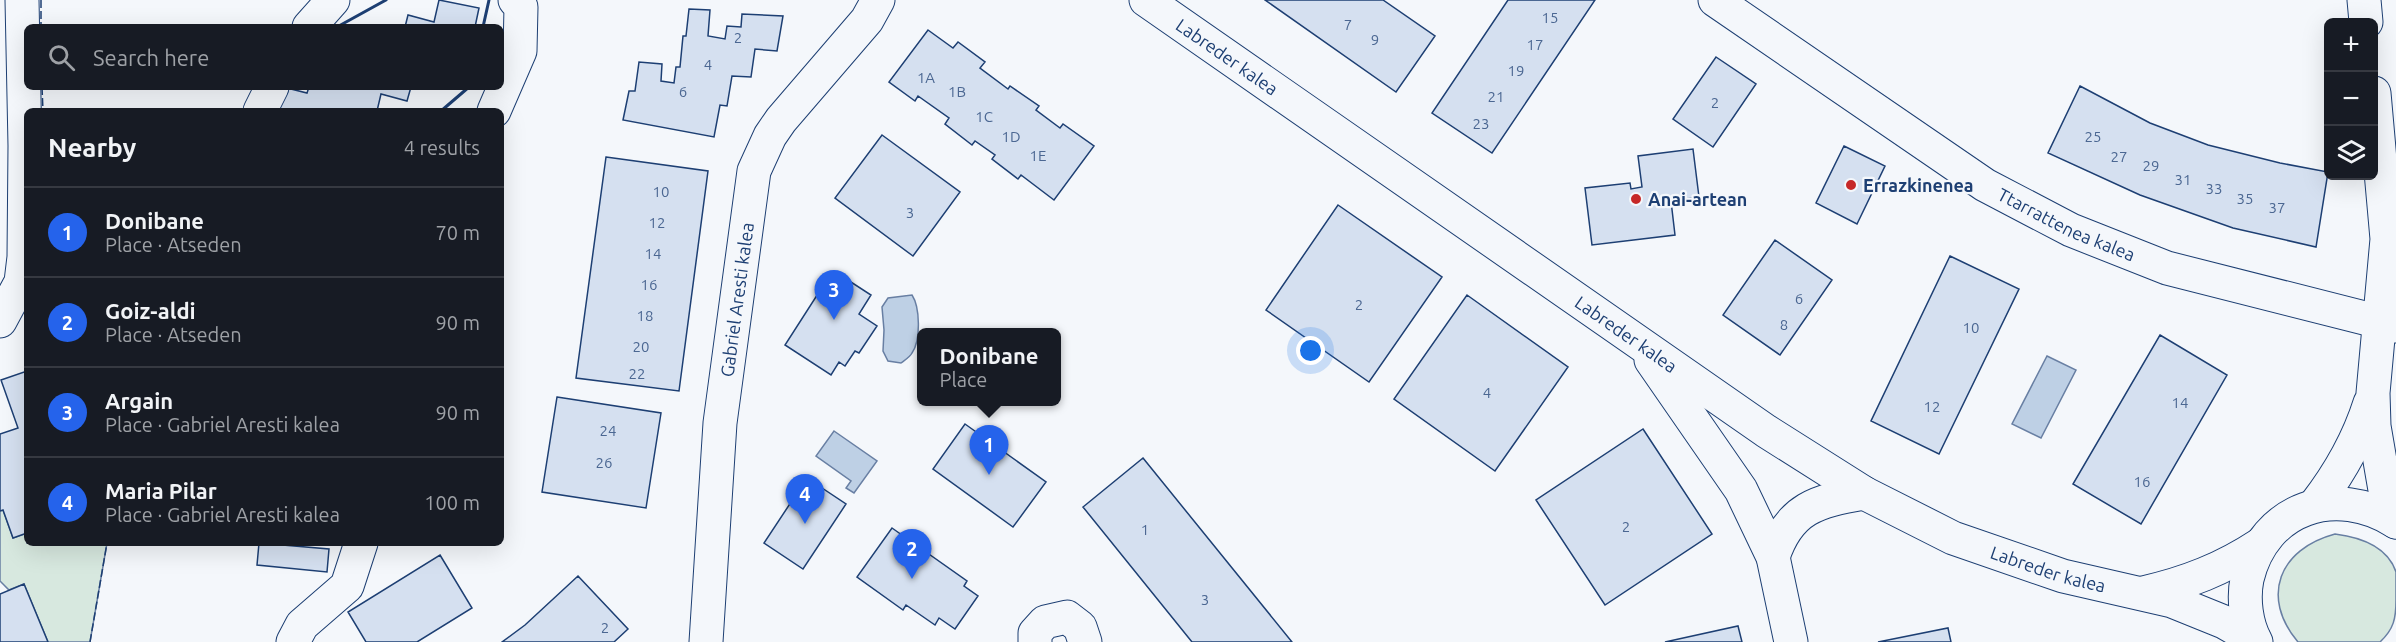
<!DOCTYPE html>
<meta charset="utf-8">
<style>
body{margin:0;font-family:Ubuntu,sans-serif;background:#20242c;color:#f1f3f6}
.controls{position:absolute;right:18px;top:18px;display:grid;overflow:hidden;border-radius:9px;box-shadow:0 6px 24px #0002}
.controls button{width:54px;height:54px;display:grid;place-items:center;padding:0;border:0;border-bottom:2px solid #363941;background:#171b24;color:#f1f3f6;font:30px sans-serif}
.you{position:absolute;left:1311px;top:351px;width:21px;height:21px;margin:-15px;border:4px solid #fff;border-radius:50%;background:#1a73e8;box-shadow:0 0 0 9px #1a73e833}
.badge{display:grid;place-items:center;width:39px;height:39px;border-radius:50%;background:#2563eb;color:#fff;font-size:20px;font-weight:700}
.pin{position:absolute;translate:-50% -50px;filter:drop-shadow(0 2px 3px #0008)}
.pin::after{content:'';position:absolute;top:32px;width:21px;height:18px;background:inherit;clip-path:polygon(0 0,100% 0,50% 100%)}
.popup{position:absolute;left:917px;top:328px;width:144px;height:78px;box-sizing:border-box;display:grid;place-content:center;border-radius:9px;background:#171b24;filter:drop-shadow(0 2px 4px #0005);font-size:20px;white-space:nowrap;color:#9ea1a6}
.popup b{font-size:22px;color:#f1f3f6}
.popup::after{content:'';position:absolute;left:50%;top:100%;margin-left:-12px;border:12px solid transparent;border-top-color:#171b24}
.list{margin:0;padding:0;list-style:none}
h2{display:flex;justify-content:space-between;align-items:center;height:78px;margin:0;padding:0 24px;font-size:26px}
h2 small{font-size:20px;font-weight:400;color:#9ea1a6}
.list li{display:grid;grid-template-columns:39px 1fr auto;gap:18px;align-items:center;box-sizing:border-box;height:90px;padding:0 24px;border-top:2px solid #363941}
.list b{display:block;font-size:22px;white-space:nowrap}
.list p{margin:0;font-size:20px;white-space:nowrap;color:#9ea1a6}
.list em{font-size:20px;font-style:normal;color:#9ea1a6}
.icon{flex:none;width:33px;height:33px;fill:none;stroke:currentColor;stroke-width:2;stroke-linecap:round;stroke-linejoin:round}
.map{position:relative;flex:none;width:2396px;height:642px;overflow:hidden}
.search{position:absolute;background:#171b24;box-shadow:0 6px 24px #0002;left:24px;top:24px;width:480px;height:66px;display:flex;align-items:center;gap:15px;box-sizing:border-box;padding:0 21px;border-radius:9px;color:#9ea1a6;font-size:22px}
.panel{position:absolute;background:#171b24;box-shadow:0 6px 24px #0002;left:24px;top:108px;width:480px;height:438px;border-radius:9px}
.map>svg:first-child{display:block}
</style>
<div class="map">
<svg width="2396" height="642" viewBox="0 0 2396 642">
<rect width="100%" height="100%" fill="#f4f7fb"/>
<!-- green -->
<path fill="#d7e8df" stroke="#687fa3" stroke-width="1.5" d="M3,510L13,538L27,533V543H107L90,642H48L24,584L9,590L0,581V511Z
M2335,534C2359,537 2387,545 2396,572C2396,580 2396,591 2396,600C2396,618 2394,629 2380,642H2298C2260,597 2279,549 2335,534Z"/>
<!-- water -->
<path fill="#bed0e5" stroke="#687fa3" stroke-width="1.5" d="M912,295C920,307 921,340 912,353C910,357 905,360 901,363L888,361L883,351L884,330L882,307L888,298Z
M2047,356L2076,370L2041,438L2012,424Z
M834,431L877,461L854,493L846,488L851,481L816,456Z"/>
<!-- building -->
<path fill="#d5e0f0" stroke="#1d3f73" stroke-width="1.5" d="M439,0L479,8L475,27H405L408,15L434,22Z
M1265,0H1383L1435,36L1396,92Z
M1508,0H1595L1492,153L1432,113Z
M689,9L710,10L708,36L725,39L727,26L741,27L742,14L783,16L777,51L755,49L751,77L732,76L727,106L720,105L714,137L623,120L629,91H635L639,62L662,64L661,81L674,83L676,67H680L683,36H686Z
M928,30L953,48L958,42L985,62L980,68L1008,89L1010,86L1039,106L1036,110L1060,128L1063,124L1094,146L1054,200L1021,175L1018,179L992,159L995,155L975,141L972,145L945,124L949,118L918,96L915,101L889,82Z
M1716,57L1756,84L1713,147L1673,119Z
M2080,86L2150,123L2208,145L2280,163L2328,172L2316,247L2233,228L2140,195L2048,153Z
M283,87L307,93L309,87H411L407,101L381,94L377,111H277Z
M882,135L960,192L913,256L835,198Z
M1844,146L1885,166L1857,224L1816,203Z
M1693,149L1699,197L1671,201L1675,235L1592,245L1585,188L1630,183L1631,189L1642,187L1638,156Z
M606,157L708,171L679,391L576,378Z
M1338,205L1442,277L1369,382L1266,310Z
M1775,240L1832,280L1780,355L1723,315Z
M1950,256L2019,289L1939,454L1871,421Z
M837,273L871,295L859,314L877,326L859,353L855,351L845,366L839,362L831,375L785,345L821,289L825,291Z
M1467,295L1568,367L1495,471L1394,399Z
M2160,335L2227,375L2141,524L2073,484Z
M27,371V533L13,538L3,510L0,511V434L18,428L1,380Z
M557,397L661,413L646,508L542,492Z
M965,424L1046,482L1013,527L933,469Z
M1643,429L1712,534L1605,605L1536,500Z
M1143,458L1292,642H1192L1083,507Z
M807,478L846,504L803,569L764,543Z
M892,528L967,581L964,586L978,596L955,629L939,618L935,625L906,605L903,610L857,577Z
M259,543L329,549L327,572L257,565Z
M440,555L472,608L417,642H366L348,612Z
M578,576L628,629L614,642H502L525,625Z
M24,584L48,642H0V594Z
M1738,626L1742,642H1665Z
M1948,628L1951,642H1878Z"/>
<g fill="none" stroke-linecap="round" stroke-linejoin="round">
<defs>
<g id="minor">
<path id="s1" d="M1146,0L1766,431L1864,493L1953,538L2063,576L2172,601L2224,622L2254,639"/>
<path id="s2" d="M1715,0L1985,185L2071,230L2167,268L2396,326"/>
<path d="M2364,0L2366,22"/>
<path d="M309,27L333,0"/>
<path d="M2374,93L2387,239L2373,393L2374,426L2385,490L2396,522"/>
<path d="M260,111L272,87"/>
<path d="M494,111L520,51L521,7L515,0"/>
<path d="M0,321L21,282L24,257L25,146L22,0"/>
<path d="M1651,360L1741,490L1773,557L1791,642"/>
<path d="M2315,505C2339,474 2358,441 2370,403"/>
<path d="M1773,557C1789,508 1817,501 1864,493"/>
<path d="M2143,593C2187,583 2223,569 2261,544"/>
<path d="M293,642L302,625L347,586L361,543"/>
<path id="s3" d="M706,642L720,423L754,171L770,136L781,120L867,20L878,0"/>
<path d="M1035,642V633L1045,622L1067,617L1080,627L1085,642"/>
<path d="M2256,642C2246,624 2243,599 2247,579C2264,507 2336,484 2396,522"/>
</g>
</defs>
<!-- minor casing -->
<use href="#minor" stroke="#1d3f73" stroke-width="35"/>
<!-- minor -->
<use href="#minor" stroke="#f4f7fb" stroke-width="33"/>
<!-- fence -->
<path stroke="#1d3f73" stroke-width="1.5" stroke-dasharray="8 3" stroke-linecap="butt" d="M41,0V27
M42,87L43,111
M90,642L107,543"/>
<!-- wall -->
<path stroke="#1d3f73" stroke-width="3" d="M337,27L386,0
M483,27L489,0
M441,111L469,87"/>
</g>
<!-- markers -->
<g fill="#c62828" stroke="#f4f7fb" stroke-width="2">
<circle cx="1851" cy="185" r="6"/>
<circle cx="1636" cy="199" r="6"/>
</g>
<g text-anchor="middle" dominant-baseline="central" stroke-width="4.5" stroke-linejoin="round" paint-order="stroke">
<!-- number labels -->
<g font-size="15" fill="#4b6792">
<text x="1550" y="17">15</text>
<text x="1348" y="24">7</text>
<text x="738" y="37">2</text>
<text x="1375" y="39">9</text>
<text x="1535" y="44">17</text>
<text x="708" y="64">4</text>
<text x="1516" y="70">19</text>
<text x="926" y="77">1A</text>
<text x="683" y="91">6</text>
<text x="957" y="91">1B</text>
<text x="1496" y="96">21</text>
<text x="1715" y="102">2</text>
<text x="984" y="116">1C</text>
<text x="1481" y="123">23</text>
<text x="1011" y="136">1D</text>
<text x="2093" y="136">25</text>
<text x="1038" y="155">1E</text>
<text x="2119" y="156">27</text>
<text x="2151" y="165">29</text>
<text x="2183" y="179">31</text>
<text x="2214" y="188">33</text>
<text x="661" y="191">10</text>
<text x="2245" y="198">35</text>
<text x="2277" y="207">37</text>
<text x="910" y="212">3</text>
<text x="657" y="222">12</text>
<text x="653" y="253">14</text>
<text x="649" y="284">16</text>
<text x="1799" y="298">6</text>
<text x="1359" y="304">2</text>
<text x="645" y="315">18</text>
<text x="1784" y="324">8</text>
<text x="1971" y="327">10</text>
<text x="641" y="346">20</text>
<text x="637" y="373">22</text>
<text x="1487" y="392">4</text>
<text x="2180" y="402">14</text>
<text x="1932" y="406">12</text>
<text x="608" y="430">24</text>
<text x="604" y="462">26</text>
<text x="2142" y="481">16</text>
<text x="1626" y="526">2</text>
<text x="1145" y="529">1</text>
<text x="1205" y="599">3</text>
<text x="605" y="627">2</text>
</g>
<!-- street labels -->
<g font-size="18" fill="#1d3f73" stroke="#f4f7fb">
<text stroke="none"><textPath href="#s1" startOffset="99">Labreder kalea</textPath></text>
<text stroke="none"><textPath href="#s2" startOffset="418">Ttarrattenea kalea</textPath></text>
<text stroke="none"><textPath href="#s3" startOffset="344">Gabriel Aresti kalea</textPath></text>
<text stroke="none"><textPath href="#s1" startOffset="585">Labreder kalea</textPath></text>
<text stroke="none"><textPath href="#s1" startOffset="1071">Labreder kalea</textPath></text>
</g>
<!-- poi labels -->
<g font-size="18" font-weight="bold" fill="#1d3f73" stroke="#f4f7fb" text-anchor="start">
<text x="1863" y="185">Errazkinenea</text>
<text x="1648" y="199">Anai-artean</text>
</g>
</g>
</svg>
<div class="controls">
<button>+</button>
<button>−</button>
<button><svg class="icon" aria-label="layers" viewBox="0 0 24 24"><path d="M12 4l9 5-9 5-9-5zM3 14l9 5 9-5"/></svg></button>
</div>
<div class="you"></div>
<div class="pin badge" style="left:989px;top:475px">1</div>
<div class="popup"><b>Donibane</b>Place</div>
<div class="pin badge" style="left:912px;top:579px">2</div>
<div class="pin badge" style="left:834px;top:320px">3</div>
<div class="pin badge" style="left:805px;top:524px">4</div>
<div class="search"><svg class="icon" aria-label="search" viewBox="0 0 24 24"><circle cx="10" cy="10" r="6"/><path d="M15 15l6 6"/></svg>Search here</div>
<section class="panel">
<h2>Nearby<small>4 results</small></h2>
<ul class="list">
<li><span class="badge">1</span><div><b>Donibane</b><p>Place · Atseden</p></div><em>70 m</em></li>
<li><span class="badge">2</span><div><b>Goiz-aldi</b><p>Place · Atseden</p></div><em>90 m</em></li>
<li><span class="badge">3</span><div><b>Argain</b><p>Place · Gabriel Aresti kalea</p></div><em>90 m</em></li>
<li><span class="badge">4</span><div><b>Maria Pilar</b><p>Place · Gabriel Aresti kalea</p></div><em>100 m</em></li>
</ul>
</section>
</div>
